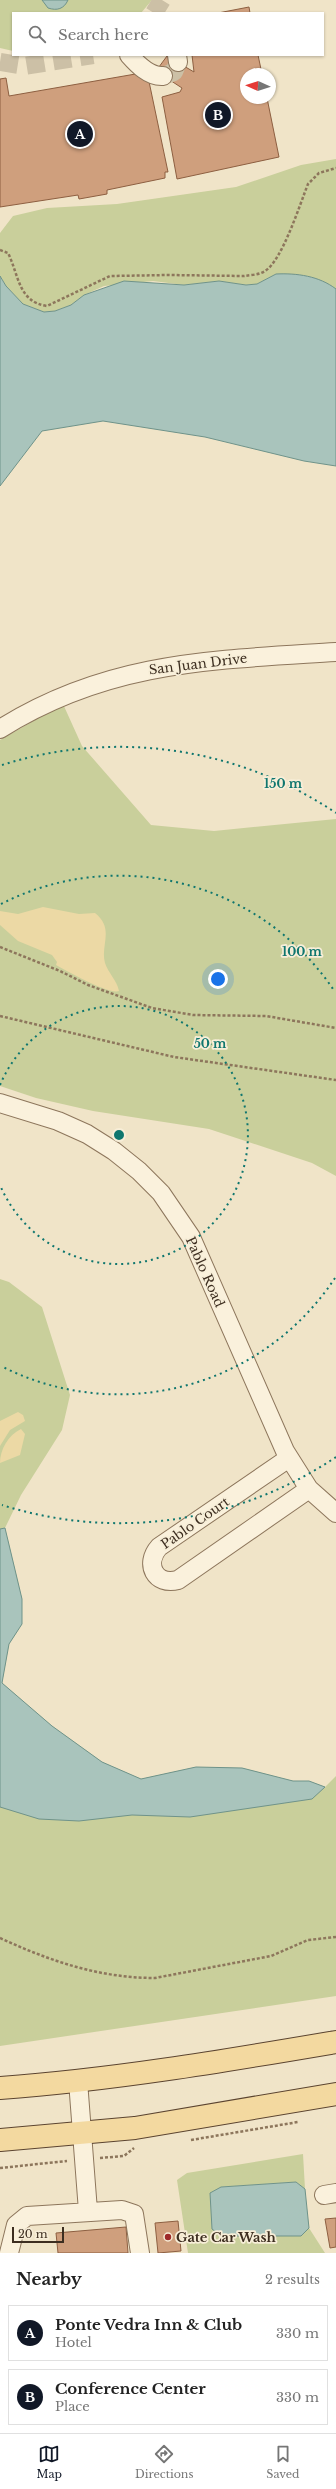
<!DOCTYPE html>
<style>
body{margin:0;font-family:"Libre Baskerville",serif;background:#f2f2f2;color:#222}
.compass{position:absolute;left:240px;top:68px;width:36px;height:36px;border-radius:50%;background:#fff;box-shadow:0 1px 3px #0004;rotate:273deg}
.scale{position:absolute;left:12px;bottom:10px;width:52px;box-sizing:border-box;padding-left:4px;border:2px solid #3d2e20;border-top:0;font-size:11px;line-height:14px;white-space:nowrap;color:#3d2e20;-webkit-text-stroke:3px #f7eed8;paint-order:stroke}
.you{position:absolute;left:218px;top:979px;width:14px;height:14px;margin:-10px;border:3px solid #fff;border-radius:50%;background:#1a73e8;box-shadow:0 0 0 6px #1a73e833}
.badge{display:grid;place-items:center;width:26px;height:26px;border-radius:50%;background:#111827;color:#fff;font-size:13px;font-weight:700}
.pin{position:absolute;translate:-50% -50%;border:2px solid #fff;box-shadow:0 1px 4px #0006}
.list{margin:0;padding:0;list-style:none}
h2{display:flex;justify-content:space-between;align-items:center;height:52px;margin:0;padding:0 16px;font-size:17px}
h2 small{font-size:13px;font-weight:400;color:#767676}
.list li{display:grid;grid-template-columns:26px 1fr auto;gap:12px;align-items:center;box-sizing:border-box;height:56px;margin:0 8px 8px;padding:0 8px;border:1px solid #e0e0e0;border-radius:0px}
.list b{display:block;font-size:15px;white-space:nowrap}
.list p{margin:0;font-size:13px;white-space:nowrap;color:#767676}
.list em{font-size:13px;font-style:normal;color:#767676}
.icon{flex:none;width:22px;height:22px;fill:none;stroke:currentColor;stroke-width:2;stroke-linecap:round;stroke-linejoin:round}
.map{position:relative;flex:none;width:336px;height:2253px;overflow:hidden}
.search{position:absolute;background:#fff;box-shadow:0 1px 3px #0004;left:12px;right:12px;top:12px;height:44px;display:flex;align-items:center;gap:10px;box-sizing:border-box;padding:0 14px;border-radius:0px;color:#767676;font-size:15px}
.sheet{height:180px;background:#fff}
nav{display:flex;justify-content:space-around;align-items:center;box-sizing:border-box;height:56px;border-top:1px solid #e0e0e0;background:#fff;font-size:11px;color:#767676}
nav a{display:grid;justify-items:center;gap:2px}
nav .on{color:#111827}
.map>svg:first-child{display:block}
</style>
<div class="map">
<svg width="336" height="2253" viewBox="0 0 336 2253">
<rect width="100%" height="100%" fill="#f0e4c8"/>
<!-- green -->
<path fill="#c9cf9b" d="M0,0H152L141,13H13V51L0,48Z
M336,159V289L319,280L287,274H276L257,284L246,285L219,281L184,285L153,281L104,286L84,295L71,305L55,311L44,312L23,304L6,286L0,276V233L13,216L47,208L117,204L236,187L301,165Z
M63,704L82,746L151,825L214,831L336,819V1176L312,1163L209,1129L93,1111L36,1098L0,1086V740Z
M0,1279L9,1282L42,1307L70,1395L62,1430L21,1495L5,1528L22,1599V1624L9,1644L2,1683L52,1726L102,1762L141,1779L196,1767L242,1768L293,1781H309L325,1787L336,1776V1996L0,2046Z
M303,2154L305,2189L296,2182L221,2187L301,2236L309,2228L325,2253H188L177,2180L187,2173Z"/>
<!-- sand -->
<path fill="#ecd9a5" d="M43,907L79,914L95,913C115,929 100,945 105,963C108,973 117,980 119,991C109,995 67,971 56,965L57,962L52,955L18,941L0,925V911L18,914Z
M18,1412L23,1415L25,1421L10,1430L0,1446V1421Z
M21,1429L25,1434L20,1455L0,1463C0,1450 8,1435 21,1429Z"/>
<!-- water -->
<path fill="#a9c4bc" stroke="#6f938a" d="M42,0H68C64,9 57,11 48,8Z
M276,274C297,273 319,276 336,289V466L304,461L205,437L103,421L42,431L0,486V276L6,286L23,304L44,312L55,311L71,305L84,295L124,281L184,285L219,281L246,285L257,284Z
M5,1528L22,1599V1624L9,1644L2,1683L52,1726L102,1762L141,1779L196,1767L242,1768L293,1781H309L325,1787L312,1799L190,1817L132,1815L79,1821L39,1819L0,1807V1529Z
M296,2182L305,2189L309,2228L301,2236H221L212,2229L210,2193L221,2187Z"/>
<!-- building -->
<path fill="#cf9f7d" stroke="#8d5f41" d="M249,7L250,13H218Z
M192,55H258L262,74H246V98H267L279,157L177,179L162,97L180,92L182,88L156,71L167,56L194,72Z
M147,72L168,172H165V178L107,190V194L79,199L78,195L0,207V79L6,78L9,96Z
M336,2218V2247L330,2248L325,2219Z
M178,2221L181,2251L158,2253L155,2223Z
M126,2227L128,2253H58L56,2233Z"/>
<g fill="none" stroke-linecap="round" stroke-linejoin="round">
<!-- minor-tunnel -->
<path stroke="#ccc0a6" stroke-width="18" stroke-dasharray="18 9" stroke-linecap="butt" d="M154,13L162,0
M0,62L25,66L93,55
M163,76L174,72L178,62"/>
<defs>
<path id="minor" d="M129,55C137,64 149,77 163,76
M177,55L178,62
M0,729C108,661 213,660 336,652
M0,1103L58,1121L87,1134L114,1151L139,1171L161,1193L191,1237L285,1451L309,1489L336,1513
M289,1458L159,1547C144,1564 155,1586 178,1580L309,1489
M78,2081L88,2211
M324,2195L336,2193
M9,2253L16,2225L27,2216L122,2210L134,2214L140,2253"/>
<path id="major" d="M0,2088C113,2080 224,2061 336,2042
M0,2140L135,2128L336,2094"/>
</defs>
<!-- minor casing -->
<use href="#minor" stroke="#8d765c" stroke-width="20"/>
<!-- major casing -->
<use href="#major" stroke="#5b4430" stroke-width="24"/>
<!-- path -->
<path stroke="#8d765c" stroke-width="2.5" stroke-dasharray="3 2" stroke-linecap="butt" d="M0,250L8,253C19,275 18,302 47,306L110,276L169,275L244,276C250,275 259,275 265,271C282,261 300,204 308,184L319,173L336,168
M0,947L60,971L88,985L152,1008L193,1015L266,1016L336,1028
M0,1016L174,1057L336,1080
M0,1938C50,1961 99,1978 155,1978L271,1956L308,1940L336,1937
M191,2140L298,2122
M100,2158L124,2156L134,2148
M0,2168L67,2161"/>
<!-- minor -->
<use href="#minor" stroke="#faf1dc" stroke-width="18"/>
<!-- major -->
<use href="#major" stroke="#f3d9a0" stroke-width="22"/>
</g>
<!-- distance rings -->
<g fill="none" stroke="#0f766e" stroke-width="2" stroke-dasharray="2 4">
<path d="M0 1085A129 129 0 1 1 0 1185"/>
<path d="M335 1278A259 259 0 0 1 1 1366M1 904A259 259 0 0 1 335 992"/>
<path d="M336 1457A388 388 0 0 1 2 1505M2 765A388 388 0 0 1 336 813"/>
</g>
<!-- markers -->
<circle fill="#9e2a2b" stroke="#f7eed8" stroke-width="1.5" cx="168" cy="2237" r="4"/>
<g text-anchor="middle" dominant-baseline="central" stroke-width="3.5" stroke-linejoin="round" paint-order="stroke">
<!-- street labels -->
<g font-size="13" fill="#3d2e20" stroke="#f7eed8">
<text transform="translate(198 664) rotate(-7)">San Juan Drive</text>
<text transform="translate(205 1272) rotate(66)">Pablo Road</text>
<text transform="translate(195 1523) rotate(-35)">Pablo Court</text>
</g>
<!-- poi labels -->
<g font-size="13" font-weight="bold" fill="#3d2e20" stroke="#f7eed8" text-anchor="start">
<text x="176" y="2237">Gate Car Wash</text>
</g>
</g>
<circle cx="119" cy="1135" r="6" fill="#0f766e" stroke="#f7eed8" stroke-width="2"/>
<g font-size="12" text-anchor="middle" font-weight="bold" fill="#0f766e" stroke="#f7eed8" stroke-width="3.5" stroke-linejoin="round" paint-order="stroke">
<text x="283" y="788">150 m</text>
<text x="302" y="956">100 m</text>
<text x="210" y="1048">50 m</text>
</g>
</svg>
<svg class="compass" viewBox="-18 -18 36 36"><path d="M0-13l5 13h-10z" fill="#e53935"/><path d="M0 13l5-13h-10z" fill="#767676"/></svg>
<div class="scale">20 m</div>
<div class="you"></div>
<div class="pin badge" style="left:80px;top:134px">A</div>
<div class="pin badge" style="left:218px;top:115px">B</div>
<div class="search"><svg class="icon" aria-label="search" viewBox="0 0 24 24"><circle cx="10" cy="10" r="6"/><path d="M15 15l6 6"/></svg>Search here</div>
</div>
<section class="sheet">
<h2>Nearby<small>2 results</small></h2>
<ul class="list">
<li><span class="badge">A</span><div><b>Ponte Vedra Inn &amp; Club</b><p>Hotel</p></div><em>330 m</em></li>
<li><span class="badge">B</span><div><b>Conference Center</b><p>Place</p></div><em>330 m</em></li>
</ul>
</section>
<nav>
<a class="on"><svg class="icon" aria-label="map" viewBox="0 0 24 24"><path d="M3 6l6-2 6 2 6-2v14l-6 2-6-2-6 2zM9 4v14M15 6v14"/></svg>Map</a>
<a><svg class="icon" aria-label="directions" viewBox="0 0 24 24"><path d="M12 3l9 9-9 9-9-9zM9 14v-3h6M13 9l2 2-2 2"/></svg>Directions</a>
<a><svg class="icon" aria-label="saved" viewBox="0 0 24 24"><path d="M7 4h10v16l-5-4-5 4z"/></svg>Saved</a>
</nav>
